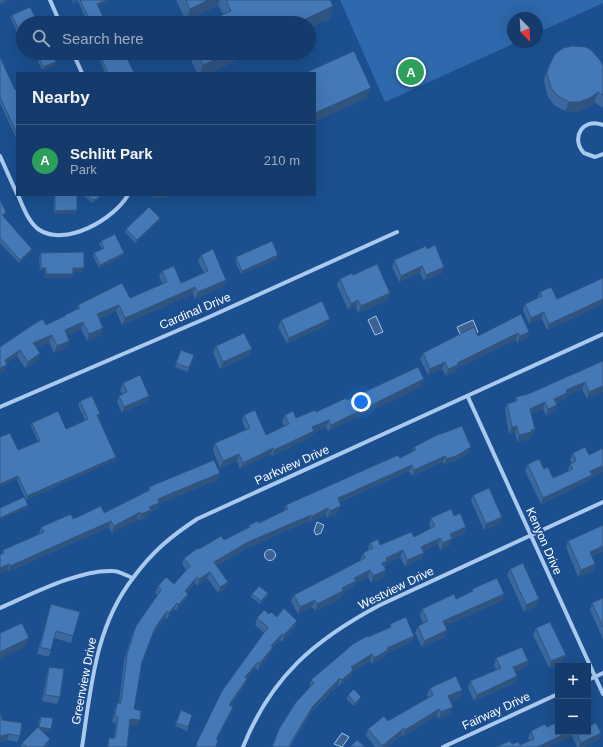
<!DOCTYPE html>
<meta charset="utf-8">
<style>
body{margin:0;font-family:Helvetica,sans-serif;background:#1d4271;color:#f1f3f6}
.controls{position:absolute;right:12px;bottom:12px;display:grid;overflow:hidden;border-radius:0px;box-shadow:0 4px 16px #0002}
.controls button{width:36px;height:36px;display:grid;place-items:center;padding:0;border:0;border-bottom:1px solid #33557e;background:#143b6b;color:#f1f3f6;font:20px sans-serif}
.compass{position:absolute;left:507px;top:12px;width:36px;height:36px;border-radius:50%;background:#143b6b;box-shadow:0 4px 16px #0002;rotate:156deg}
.you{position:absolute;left:361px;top:402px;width:14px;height:14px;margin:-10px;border:3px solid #fff;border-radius:50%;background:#1a73e8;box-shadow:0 0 0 6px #1a73e833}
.badge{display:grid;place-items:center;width:26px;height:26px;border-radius:50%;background:#ffd166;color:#fff;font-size:13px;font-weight:700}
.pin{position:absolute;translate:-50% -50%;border:2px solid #fff;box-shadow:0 1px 4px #0006}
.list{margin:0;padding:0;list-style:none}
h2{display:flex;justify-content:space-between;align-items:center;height:52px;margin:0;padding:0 16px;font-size:17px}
h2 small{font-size:13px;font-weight:400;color:#9dadc1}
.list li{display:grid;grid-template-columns:26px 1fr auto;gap:12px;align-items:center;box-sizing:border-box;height:72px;padding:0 16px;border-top:1px solid #33557e}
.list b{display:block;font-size:15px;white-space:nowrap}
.list p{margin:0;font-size:13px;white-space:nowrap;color:#9dadc1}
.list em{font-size:13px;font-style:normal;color:#9dadc1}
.icon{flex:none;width:22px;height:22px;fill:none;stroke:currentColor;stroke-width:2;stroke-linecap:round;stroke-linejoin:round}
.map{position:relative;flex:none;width:603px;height:747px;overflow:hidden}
.search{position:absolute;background:#143b6b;box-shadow:0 4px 16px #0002;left:16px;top:16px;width:300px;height:44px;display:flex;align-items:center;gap:10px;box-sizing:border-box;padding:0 14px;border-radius:22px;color:#9dadc1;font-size:15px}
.panel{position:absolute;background:#143b6b;box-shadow:0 4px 16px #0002;left:16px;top:72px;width:300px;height:124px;border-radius:0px}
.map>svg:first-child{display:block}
</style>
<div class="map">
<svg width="603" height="747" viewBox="0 0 603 747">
<rect width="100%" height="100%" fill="#1b4f8f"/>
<!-- green -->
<path fill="#2e69ad" d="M340,0H603V3L537,33V18H513V42H517L385,102Z"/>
<!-- water -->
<path fill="#3c6290" stroke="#9cc4f0" d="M376,316L383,332L375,335L368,320Z
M473,320L478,332L460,334L457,327Z
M317,522L324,525L321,533L316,535L314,531Z
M264.5 555a5.5 5.5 0 1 1 11 0a5.5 5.5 0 1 1-11 0Z
M342,733L349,737L342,747L334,744Z"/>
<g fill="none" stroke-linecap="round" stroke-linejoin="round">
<!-- street -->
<path stroke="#a9c9ee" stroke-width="4" d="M50,0L60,23
M73,53L82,73
M603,125C583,117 570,138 584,153L595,157L603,154
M0,156L17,194
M18,195C23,207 28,221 38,229C65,248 114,219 128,195
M468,397L603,694
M0,407L209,317L397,232
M0,608C30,595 80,569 113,571C119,571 127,576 133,578C152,552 170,537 197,519L603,334
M588,680L603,673
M82,747C91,688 95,627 133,578
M243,747C271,677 314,640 380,605L603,502
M443,747L558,694"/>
</g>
<!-- wall -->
<path fill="#3a679d" d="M0,0H10L1,4Z
M72,0H109L108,2L98,6L106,23H84L83,21L85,18V17L78,1L73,3Z
M176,0H330L333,6L329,19L309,28V23L223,14L218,5L186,21Z
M12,15L38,23L23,41H21L11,19Z
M34,53H52L55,65L42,70Z
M97,53H120L122,58L134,73H105Z
M188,53H253L209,73H197Z
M0,57L15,90L17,89V140L0,103Z
M549,66H603V108L594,102L587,108L576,112L565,111L554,105L548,97L544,82L545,76Z
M54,195H77V210L75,214H54Z
M83,195H102L95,202L92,203Z
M0,200L6,212L5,216L3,217L31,252L19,263L0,243Z
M160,218L159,221L135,243L125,232L126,229Z
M101,241L124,253L123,256L99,268L93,256L94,253L102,249L99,244Z
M427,249L444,267L442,273L424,281L420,273L399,282L392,267L394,260Z
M41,253L83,272H73L72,277L45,278V271H40L39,256Z
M201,255L226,280L224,286L195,299L193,294L122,325L116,311L99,319L101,335L87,341L81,329L67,335V347L54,353L49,342L36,348L40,353L38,360L25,368L17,356L7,363L5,372L0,347L64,317L65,315L77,309L78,305L130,298L163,284L159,277L162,271L181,283L204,273L198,261Z
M236,257L277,259L241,274L235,260Z
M353,275L388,300L358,313L356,307L348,310L337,285L340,279Z
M603,278V304L547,330L541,318L529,324L523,310L525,304L537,298L540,292L557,299Z
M521,314L527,338L517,343L516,340L457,368L455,372L446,376L442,369L428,375L420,359L423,353L478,336Z
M330,319L327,325L287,344L278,327L281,320Z
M216,346L252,349L249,356L220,369L213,353Z
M181,350L194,355L188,372L175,367Z
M603,361L587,399L582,389L566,396L565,399L557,403V405L555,412L546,416L543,409L531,414L533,436H530V439L517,442L515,433L509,434L505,410L507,404L514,402L516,397L528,394Z
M123,383L149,396L146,402L122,413L117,402L119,396L122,394L120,390Z
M422,386L328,431L326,427L313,433L311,437L272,456L271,454L240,469L237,461L220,468L213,450L215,443L246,430L242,421L244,415L266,435L284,426L282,422L285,415L296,418L316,412L347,400Z
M80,401L99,417L115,460L26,500L17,480L18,450L38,442L31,426L32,423L66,429L85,420L78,405Z
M414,447L469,453L453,462L444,465L443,462L412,476L409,471L340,502L339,512L327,518L326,515L310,522L309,521L245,549L216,566L228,582L226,588L218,593L207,578L197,586L195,583L187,593L188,594L186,600L176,611L174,609L167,619L165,618L153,634L142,663L134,709L138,726L129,725L127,747H107L109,738H114L116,723L112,722L115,709L117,703H119L124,660L133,632L158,595L155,593L158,586L174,584L186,570L182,564L184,558L199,549L224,540L248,527L249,525L259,523L284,511L286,505L400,458L412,452Z
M603,448V471L591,477L589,481L541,504L525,471L528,464L544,469L553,478L568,471V470L570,464L572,463L570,460L573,453L589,455Z
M220,473L217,480L159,504L157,509L150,512L148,517L139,521L138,519L112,533L109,527L8,572L2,554L3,550L39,534L41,527L73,519L104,513L148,491L149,487Z
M473,495L500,523L484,530L471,501Z
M454,516L466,527L464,534L452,539L450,545L440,550L438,544L423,551L424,553L421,559L405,567L400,557L386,563L385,567L384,577L371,583L368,577L355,583L353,587L343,593L341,598L315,611L312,607L298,614L291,601L294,595L360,561V560L363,553L368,550V549L370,543L380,545L414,537L431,529L429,525L431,518Z
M568,541L603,551L592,557L595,564L593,571L578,577L566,547Z
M510,569L537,606L524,612L507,575Z
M472,589L504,594L502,601L445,626L447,630L445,637L422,647L415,633L418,626L423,623L420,615L422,609L456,599L471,592Z
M268,593L267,597L260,604L251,597L252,594Z
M603,598V639L590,610L592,603Z
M51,604L73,636L71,643L54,638L49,657L37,654L49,611Z
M269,614L277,617L297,621L295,627L282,642L280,640L272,649L270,654L258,670L255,668L247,679L245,685L231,705L233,707L231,713L217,739L216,747H195L197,742L264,633L255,625L257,618Z
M390,624L414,636L412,642L386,654L385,657L372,664L370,661L352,672L351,676L339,686L338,685L311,712L290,747H272L310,687H309L311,680L368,637L389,628Z
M536,628L563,661L549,668L533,635Z
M496,658L528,661L526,667L515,672V683L474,701L468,688L470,681L496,670L494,665Z
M49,667L60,697L57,704L42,701L47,673Z
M430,688L462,690L460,697L450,701L451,713L438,719L437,716L403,736L402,735L387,747H375L366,736L368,729L388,721L429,698L427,695Z
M348,695L361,697L360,700L354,706L346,699Z
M181,710L192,715L187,731L175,726Z
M0,714L2,720L20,736L17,742L7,740L0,742Z
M41,717L50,732L42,731L48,746L47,747H21L22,743L38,728L39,720Z
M590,726L601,733L599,739L583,747H577L572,736L548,747H496L512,744L520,745L530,741L528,738L531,731L547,727L558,732H588Z"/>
<!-- shaded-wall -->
<path fill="#305480" d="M4,0H10L1,4L3,1Z
M74,0H78L73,3Z
M106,0H109L108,2L96,7L97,4Z
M208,0H220L218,5L186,21L190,9Z
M333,6L329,19L309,28V23H297Z
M230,53H253L209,73H200L203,65Z
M56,62L55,65L42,70L43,67Z
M371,88L367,98L315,122V113Z
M598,92L594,102L587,108L576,112L565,111L569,102Z
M100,195H102L95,202L92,203L93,200Z
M163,195H168L167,198L152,199L153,196Z
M77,210L75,214H54L55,211Z
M6,212L5,216L0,218L2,215Z
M160,218L159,221L135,243L137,240Z
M32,249L31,252L19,263L20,260Z
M124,253L123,256L99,268L100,265Z
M278,255L277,259L241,274L242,271Z
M422,266L420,273L399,282L401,276Z
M444,267L442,273L424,281L426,275Z
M41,268H46L45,271H40Z
M73,268H84L83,272H72Z
M46,274H73L72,277L45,278Z
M226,280L224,286L195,299L198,292Z
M195,287L193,294L122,325L125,318Z
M390,293L388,300L358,313L361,306Z
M603,299V304L547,330L549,324Z
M358,300L356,307L348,310L351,304Z
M119,305L116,311L95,321L97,314Z
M544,312L541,318L529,324L531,318Z
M330,319L327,325L287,344L289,338Z
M83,322L81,329L62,337L65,330Z
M103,328L101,335L87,341L89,334Z
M529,332L527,338L517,343L520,336Z
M518,333L516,340L457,368L455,372L446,376L448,369L457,363Z
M52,335L49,342L31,350L33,343Z
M69,341L67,347L54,353L57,346Z
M252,349L249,356L220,369L223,362Z
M20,350L17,356L3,366L5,360Z
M40,353L38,360L25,368L28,362Z
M445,362L442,369L428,375L430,369Z
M7,365L5,372L0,374V368Z
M424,379L422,386L328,431L331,425Z
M585,382L582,389L566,396L565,399L552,405L554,399L566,390Z
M603,386V392L587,399L589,392Z
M149,396L146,402L122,413L124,407Z
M545,402L543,409L527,416L530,409Z
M557,405L555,412L546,416L548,409Z
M329,420L326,427L313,433L311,437L272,456L274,450L312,427Z
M517,426L515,433L509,434L512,427Z
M535,429L533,436H530V439L517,442L519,435Z
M471,447L469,453L453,462L444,465L446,459Z
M273,448L271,454L240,469L243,463Z
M239,454L237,461L220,468L223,461Z
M445,456L443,462L412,476L414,470Z
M116,457L115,460L26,500L27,496Z
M412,465L409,471L335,504L338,498Z
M603,466V471L591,477L589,481L541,504L543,498L590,471Z
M220,473L217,480L159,504L157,509L150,512L148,517L139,521L141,514L158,499Z
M18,476L17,480L0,487V484Z
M28,505L27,508L0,520V518Z
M341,506L339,512L327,518L330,511Z
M328,508L326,515L310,522L312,516Z
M140,512L138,519L112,533L114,526Z
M311,515L309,521L245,549L212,568L214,562L248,542Z
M502,517L500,523L484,530L486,524Z
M111,521L109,527L8,572L10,566Z
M466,527L464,534L452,539L450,545L440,550L443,543L450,534Z
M440,538L438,544L418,553L421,547Z
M603,546V551L588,559L590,552Z
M403,550L400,557L386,563L385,567L382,563L386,558Z
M424,553L421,559L405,567L407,560Z
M9,564L7,571L0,574V568Z
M595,564L593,571L578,577L581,570Z
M370,570L368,577L355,583L353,587L343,593L341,598L315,611L317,604L342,588L354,578Z
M386,570L384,577L371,583L373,576Z
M210,572L207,578L197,586L199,579Z
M197,577L195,583L183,597L185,591Z
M228,582L226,588L218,593L220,587Z
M268,593L267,597L260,604L261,601Z
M188,594L186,600L176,611L178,605Z
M504,594L502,601L441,628L443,621Z
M539,599L537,606L524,612L526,605Z
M315,600L312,607L298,614L300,607Z
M177,603L174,609L167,619L169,613Z
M167,611L165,618L153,634L155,628Z
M297,621L295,627L282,642L284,635Z
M447,630L445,637L422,647L424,641Z
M282,634L280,640L272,649L270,654L258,670L260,663L271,646Z
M414,636L412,642L386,654L385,657L372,664L374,658L387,648Z
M29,638L25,647L0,659V652Z
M372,654L370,661L352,672L351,676L339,686L342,680L351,667Z
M566,655L563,661L549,668L551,661Z
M528,661L526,667L511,674L513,667Z
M258,662L255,668L247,679L245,685L227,711L229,705L245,677Z
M517,676L515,683L474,701L477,695Z
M340,678L338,685L311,712L289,747L293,739L313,706Z
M462,690L460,697L446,703L448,696Z
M361,697L360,700L354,706L355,703Z
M233,707L231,713L213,745L216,739Z
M453,707L451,713L438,719L441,712Z
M439,709L437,716L403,736L405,730Z
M130,719L140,720L138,726L128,725Z
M39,727L51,729L50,732L38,731Z
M404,728L402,735L387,747H382Z
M569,732H573L572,736L548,747H537Z
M601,733L599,739L583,747H579L581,743Z
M9,734L7,740L0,742V736Z
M50,739L48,746L47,747H43Z"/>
<!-- building -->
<path fill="#4478b7" stroke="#305480" d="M80,0H106L97,4L106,23H87L85,18L88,16Z
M186,0H208L190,9Z
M226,0H330L333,6L297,23H204L231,11Z
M30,7L38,23H23V38H22L12,15Z
M572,46L586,47L591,50L600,60L603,66V95L598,92L590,98L579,102H569L558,96L551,88L547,73L549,66L555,54L563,48Z
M354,51L371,88L315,113V73H305Z
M37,53H52L56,62L43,67Z
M99,53H120L122,58L126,56L134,73H108Z
M198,53H230L203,65Z
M0,57L15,90L17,89V134L0,97Z
M55,195H77V210L55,211Z
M88,195H100L97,199L93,200Z
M0,200L6,212L2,215L32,249L20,260L0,238Z
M149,207L160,218L137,240L126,229Z
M115,234L124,253L100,265L94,253L104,248L101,241Z
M272,241L278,255L242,271L236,257Z
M435,245L444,267L426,275L422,266L401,276L394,260L426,246L427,249Z
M213,249L226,280L198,292L195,287L125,318L119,305L97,314L103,328L89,334L83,322L65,330L69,341L57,346L52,335L33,343L40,353L28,362L20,350L5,360L7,365L0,368V347L34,324L43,319L46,325L65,316V315L80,308L78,305L122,283L130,298L167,282L162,271L174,266L181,283L208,271L201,255Z
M84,252V268H73V274H46V268H41V253Z
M377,264L390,293L361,306L358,300L351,304L340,279L352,273L353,275Z
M603,278V299L549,324L544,312L531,318L525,304L542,296L540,292L551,287L557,299Z
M322,301L330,319L289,338L281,320Z
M521,314L529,332L520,336L518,333L457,363L458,365L448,369L445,362L430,369L423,353L474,327L478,336Z
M244,333L252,349L223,362L216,346Z
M181,350L194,355L189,368L176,363Z
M603,361V386L589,392L585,382L566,390L567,393L554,399L557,405L548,409L545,402L530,409L535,429L531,430L532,432L519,435L517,426L512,427L507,404L517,401L516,397L528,394Z
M418,367L424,379L331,425L329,420L312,427L314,431L274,450L273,448L243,463L239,454L223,461L215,443L250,428L244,415L255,410L266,435L289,424L285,415L293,411L296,418L315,410L316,412L346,398L347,400Z
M140,375L149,396L124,407L119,396L127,392L123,383Z
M92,396L100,414L97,415L116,457L27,496L18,476L0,484V437L10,433L18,450L40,441L32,423L58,411L66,429L82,422L88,419L80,401Z
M462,426L471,447L456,456L446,459L445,456L414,470L412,465L338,498L341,506L330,511L328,508L312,516L311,515L248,542L214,562L228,582L220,587L210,572L199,579L197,577L185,591L188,594L178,605L177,603L169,613L167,611L155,628L142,662L134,709L141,711L140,720L130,719L127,747H108L109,738H115L118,717L115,716L117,703H121L127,654L136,626L161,590L158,586L166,577L174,584L190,566L184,558L198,548L199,549L221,536L224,540L250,527L249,525L258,521L259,523L288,509L286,505L398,455L400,458L416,450L414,447L435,436Z
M585,447L589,455L603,448V466L590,471L592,475L543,498L528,464L539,459L544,469L548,467L553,478L573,469L570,464L576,461L573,453Z
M214,460L220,473L158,499L159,503L149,507L151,510L141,514L140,512L114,526L111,521L10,566L9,564L0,568V555L4,553L3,550L44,532L41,527L71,514L73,519L101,506L104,513L150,490L149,487Z
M489,488L502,517L486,524L473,495Z
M24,497L28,505L0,518V508Z
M451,509L454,516L460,513L466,527L450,534L452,539L443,543L440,538L421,547L424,553L407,560L403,550L386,558L387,561L382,563L386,570L373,576L370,570L354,578L356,581L342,588L343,591L317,604L315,600L300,607L294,595L365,558L363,553L373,548L370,543L378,539L380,545L411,532L414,537L435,526L431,518Z
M603,525V546L590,552L595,564L581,570L568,541Z
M523,563L539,599L526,605L510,569Z
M497,578L504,594L443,621L447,630L424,641L418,626L428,621L422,609L454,594L456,599L473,591L472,589Z
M259,586L268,593L261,601L252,594Z
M603,598V627L592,603Z
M51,604L80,612L73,636L56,631L51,650L40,647Z
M284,608L297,621L284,635L282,634L271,646L273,647L260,663L258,662L245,677L247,679L229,705L233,707L216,739H218L216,747H196L197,742L222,691L266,630L268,627L257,618L264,610L269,614L271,612L277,617Z
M406,617L414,636L387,648L388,650L374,658L372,654L351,667L353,670L342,680L340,678L313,706L293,739L289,747H272L279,729L296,702L314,683L311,680L353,644L367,636L368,637L391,627L390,624Z
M550,622L566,655L551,661L536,628Z
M22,623L29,638L0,652V633Z
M522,647L528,661L513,667L517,676L477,695L470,681L501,668L496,658Z
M49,667L64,669L60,697L45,695Z
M456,676L462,690L448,696L453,707L441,712L439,709L405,730L404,728L382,746L368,729L384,716L388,721L433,695L430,688Z
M354,689L361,697L355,703L348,695Z
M181,710L192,715L188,727L176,723Z
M0,714H1L2,720L22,723L20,736L9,734L0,736Z
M41,717L53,718L51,729L39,727Z
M588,721L590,726L596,723L601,733L581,743L576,732H588Z
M558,722V732H569L537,747H496L510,741L512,744L518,742L520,745L534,739L531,731L545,724L547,727Z
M38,727L50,739L43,747H27L22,743Z
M357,740L365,747H350Z"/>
<g text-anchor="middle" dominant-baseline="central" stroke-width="4" stroke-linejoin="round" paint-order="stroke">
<!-- street labels -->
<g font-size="12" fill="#fff" stroke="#1b4f8f">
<text transform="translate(195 311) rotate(-23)">Cardinal Drive</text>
<text transform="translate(292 465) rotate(-24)">Parkview Drive</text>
<text transform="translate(544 541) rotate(66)">Kenyon Drive</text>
<text transform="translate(396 588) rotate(-26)">Westview Drive</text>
<text transform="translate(84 681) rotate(-79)">Greenview Drive</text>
<text transform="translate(496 711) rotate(-25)">Fairway Drive</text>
</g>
</g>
</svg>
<div class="controls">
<button>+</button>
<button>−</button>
</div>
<svg class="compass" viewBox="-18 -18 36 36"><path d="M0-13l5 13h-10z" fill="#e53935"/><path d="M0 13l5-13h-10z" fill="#9dadc1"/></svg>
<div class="you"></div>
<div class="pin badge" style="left:411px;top:72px;background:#2e9e5b">A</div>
<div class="search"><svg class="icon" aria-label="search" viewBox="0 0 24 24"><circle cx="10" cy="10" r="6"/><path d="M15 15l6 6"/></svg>Search here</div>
<section class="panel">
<h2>Nearby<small></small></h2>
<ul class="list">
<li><span class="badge" style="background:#2e9e5b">A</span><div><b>Schlitt Park</b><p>Park</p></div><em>210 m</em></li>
</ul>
</section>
</div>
